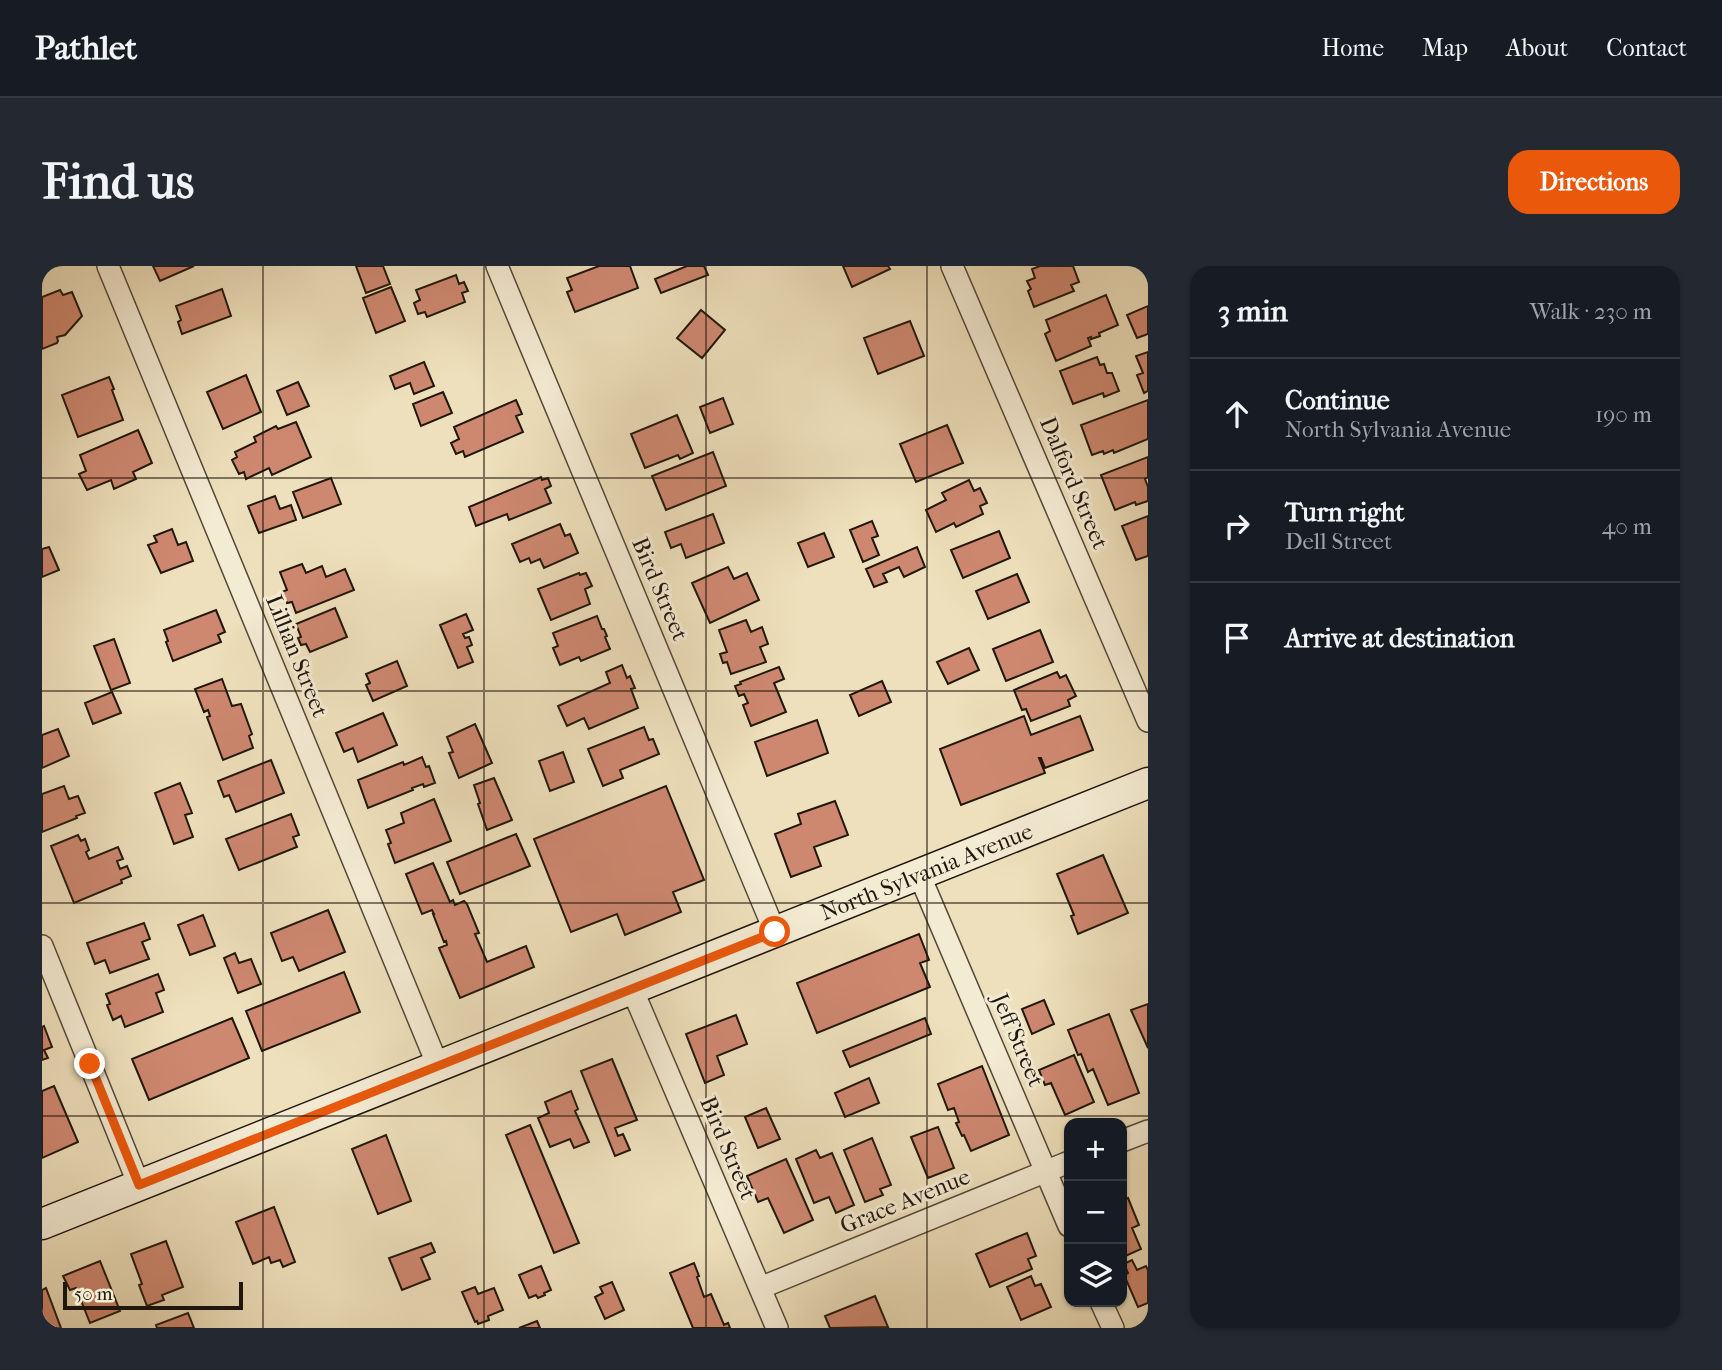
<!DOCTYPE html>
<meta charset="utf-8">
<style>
body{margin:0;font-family:"IM FELL French Canon",serif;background:#242831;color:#f1f3f6}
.controls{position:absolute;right:21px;bottom:21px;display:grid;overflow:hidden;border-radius:14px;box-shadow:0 2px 5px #0004}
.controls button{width:63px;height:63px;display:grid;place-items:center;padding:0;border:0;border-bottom:2px solid #363941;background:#171b24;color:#f1f3f6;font:35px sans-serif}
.scale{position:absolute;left:21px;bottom:18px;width:180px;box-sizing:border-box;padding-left:7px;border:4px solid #21170d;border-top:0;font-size:19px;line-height:24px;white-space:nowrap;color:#21170d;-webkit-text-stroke:5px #f4ebd3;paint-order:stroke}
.stop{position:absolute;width:21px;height:21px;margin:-16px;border:5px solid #ea580c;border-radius:50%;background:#fff}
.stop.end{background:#ea580c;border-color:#fff;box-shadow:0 2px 7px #0008}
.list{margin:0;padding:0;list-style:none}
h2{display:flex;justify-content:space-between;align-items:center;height:91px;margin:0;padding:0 28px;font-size:30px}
h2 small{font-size:23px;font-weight:400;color:#9ea1a6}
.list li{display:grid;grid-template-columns:46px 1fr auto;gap:21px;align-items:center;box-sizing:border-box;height:112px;padding:0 28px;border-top:2px solid #363941}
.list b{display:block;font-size:26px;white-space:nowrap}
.list p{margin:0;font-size:23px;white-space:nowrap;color:#9ea1a6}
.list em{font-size:23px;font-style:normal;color:#9ea1a6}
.icon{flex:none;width:38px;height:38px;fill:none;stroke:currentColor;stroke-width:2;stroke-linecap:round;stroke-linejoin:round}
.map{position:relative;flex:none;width:1106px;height:1062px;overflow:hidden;border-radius:21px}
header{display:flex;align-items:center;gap:42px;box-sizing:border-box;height:98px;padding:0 35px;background:#171b24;border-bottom:2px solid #363941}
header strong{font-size:33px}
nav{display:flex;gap:38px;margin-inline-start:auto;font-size:24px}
.intro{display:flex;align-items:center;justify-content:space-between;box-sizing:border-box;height:168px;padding:0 42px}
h1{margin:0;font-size:49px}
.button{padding:18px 32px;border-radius:21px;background:#ea580c;color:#fff;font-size:24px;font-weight:700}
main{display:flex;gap:42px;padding:0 42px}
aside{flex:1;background:#171b24;border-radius:21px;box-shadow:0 2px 5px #0004}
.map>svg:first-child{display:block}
</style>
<header>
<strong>Pathlet</strong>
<nav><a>Home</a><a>Map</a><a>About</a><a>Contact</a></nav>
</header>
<div class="intro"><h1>Find us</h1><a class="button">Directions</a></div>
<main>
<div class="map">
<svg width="1106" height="1062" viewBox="0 0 1106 1062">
<rect width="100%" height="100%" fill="#eee0bc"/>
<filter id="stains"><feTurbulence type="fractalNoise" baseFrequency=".00286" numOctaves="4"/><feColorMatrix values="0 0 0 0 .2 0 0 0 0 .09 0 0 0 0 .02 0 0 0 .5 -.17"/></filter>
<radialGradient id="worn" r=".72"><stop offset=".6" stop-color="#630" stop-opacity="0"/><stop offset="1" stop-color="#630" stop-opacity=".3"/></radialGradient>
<!-- building -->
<path fill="#ce8870" stroke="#21170d" stroke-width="2" d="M111,0H152L118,15Z
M314,0H341L348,18L324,27Z
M557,0H588L596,22L533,46L525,26L530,24L525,12Z
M645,0H662L666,9L619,27L613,13Z
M801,0H846L848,3L810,21Z
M998,0H1031L1037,16L1029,19L1032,25L992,41L986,25L989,23L985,15L993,12L990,3Z
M414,9L417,18L422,16L426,25L420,27L423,36L385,51L383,46L376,48L372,37L378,34L374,24Z
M349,21L363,55L334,67L321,32Z
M180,23L189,50L140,68L136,56L139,54L134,40Z
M18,24L21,29L30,26L40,50L23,69L15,71L16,75L15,77L0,83V31Z
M1064,29L1076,59L1057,67L1058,70L1049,73V71L1046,72L1049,80L1014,95L1003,68L1008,65L1004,54Z
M1106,40V68L1095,72L1085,49Z
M659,44L683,64L660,92L635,72Z
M868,55L882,90L836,108L822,72Z
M1106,86V125L1102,127L1095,109L1101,107L1094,90Z
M1055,91L1058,99L1062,98L1065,107H1070L1077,125L1062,131L1061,127L1031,138L1018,105Z
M382,96L392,120L372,128L368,117L353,123L348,110Z
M204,109L219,146L181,163L165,126Z
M67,111L72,123L70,124L81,154L36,171L20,129Z
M256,116L267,140L245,149L235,125Z
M401,126L410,147L379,160L371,138Z
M681,132L691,158L668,167L658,141Z
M474,134L480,148L474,150L481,166L423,191L421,185L414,188L409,177L417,173L412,161Z
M1106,134V173L1072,187L1071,184L1062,188L1061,185L1050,189L1039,159Z
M635,149L651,187L638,193L636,189L603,202L589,168Z
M254,156L269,191L230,209L227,202L204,213L202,206L197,208L190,194L195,191L193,186L214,176L212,171L234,160L236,163Z
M905,159L921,197L874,216L858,178Z
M96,164L110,197L91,206L94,213L72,223L69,214L45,224L37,208L44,205L38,189Z
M671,186L684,220L624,244L610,210Z
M1106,191V211L1103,213L1106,221V235L1094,239L1093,236L1073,244L1059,209Z
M499,211L500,214L506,212L509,220L503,223L509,237L467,254L465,248L434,260L427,241Z
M289,212L299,238L261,252L251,226Z
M927,214L932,225L938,222L945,237L938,240L941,248L914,261L912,257L894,266L884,244L904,234L900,227Z
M233,230L238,243L249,239L254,254L217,267L206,240Z
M671,248L682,277L644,292L639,278L629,282L623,266Z
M1106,250V290L1094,294L1080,260Z
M830,255L836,270L830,272L837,289L821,296L808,264Z
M518,258L523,270L528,268L536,287L502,302L498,293L489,297L487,292L478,296L470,278Z
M130,263L136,279L144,276L151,295L119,307L106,279L115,276L112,270Z
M957,265L968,292L921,312L909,284Z
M782,267L792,291L766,301L756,277Z
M7,281L17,304L0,311V283Z
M875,281L883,301L862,311L857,301L841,308L845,316L832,321L824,303Z
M260,298L264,307L280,300L284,311L303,303L312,324L254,347L250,336L245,337L240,326L245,324L238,306Z
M686,301L692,313L705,307L717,334L668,357L650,317Z
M537,307L538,309L544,307L550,320L543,323L548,338L509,354L496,323Z
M975,308L987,336L946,353L934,325Z
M293,342L305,371L268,386L264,378L259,379L256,372L259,371L254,358Z
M174,344L183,366L176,369L179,376L131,395L124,376L126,375L122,364Z
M424,348L431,364L421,368L423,372L427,371L430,379L425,381L431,396L416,402L398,359Z
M555,350L560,363H562L565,370L563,371L568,383L539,395L537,391L518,399L511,382L516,380L511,367Z
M704,354L709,366L720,361L726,378L718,381L724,396L689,408L685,396L681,397L678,388L685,386L677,364Z
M998,364L1011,396L964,415L951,383Z
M72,373L88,417L69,424L52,380Z
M927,382L937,404L906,418L895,396Z
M355,395L365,420L331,435L324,419L328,417L324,408Z
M580,399L585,412L588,410L593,422L589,423L596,442L547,463L542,452L525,460L516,440L568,417L564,406Z
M737,401L742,413L732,417L744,446L709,460L701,439L706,437L702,428L697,430L693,420L699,418L698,416Z
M1015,406L1018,412L1024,409L1034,430L1026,434L1028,440L989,455L984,443L980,444L972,424Z
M180,413L190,440L199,438L210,468L207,470L211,482L181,494L165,451L168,450L166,444L162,446L153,423Z
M840,415L849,436L817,450L808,429Z
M70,426L79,447L51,458L43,437Z
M341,447L355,479L316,496L311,482L302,486L294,467Z
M982,450L989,469L1038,450L1051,484L1003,502L999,492H997L1003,507L919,539L898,483Z
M775,454L786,487L725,510L713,476Z
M433,458L450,497L417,512L407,487L411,486L405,471Z
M602,461L607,474L611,473L617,488L578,504L581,512L561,520L546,483Z
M16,463L27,490L0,502V469Z
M521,486L532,516L508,525L497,495Z
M380,491L384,501L387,500L393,517L382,521L381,518L370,522L371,524L326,542L316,514L361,496L362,499Z
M229,494L242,527L194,546L187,529L182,531L176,515Z
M452,512L470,554L445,564L436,538L438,537L432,519Z
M138,517L150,547L143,549L151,571L132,578L113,527Z
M22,520L27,533L36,530L43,547L34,550L35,552L0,566V528Z
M624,520L662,614L631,626L639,646L583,669L575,648L529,666L492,573Z
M392,533L409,575L353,597L346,578L349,577L344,564L362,557L359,547Z
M793,535L806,569L772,581L779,600L749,611L733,568L759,558L756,548Z
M249,548L257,569L251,571L255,581L197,604L184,573Z
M474,568L488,600L418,628L405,596Z
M36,569L39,575L43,573L47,584L44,586L47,593L76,581L81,593L75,595L78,603L85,600L89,610L79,614L80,617L32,637L9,580Z
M1061,589L1086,647L1036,668L1029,650L1032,649L1015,608Z
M391,597L408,636L411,634L413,639L422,635L425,638L437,667L433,668L445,696L484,680L492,701L418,732L397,682L405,679L404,675L402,676L391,648H392L390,644L380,648L364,608Z
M286,644L303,686L257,705L251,691L240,695L229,667Z
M161,649L173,680L148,689L136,659Z
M102,657L108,673L100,676L107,693L68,707L63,694L53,698L45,677Z
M877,668L887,694L878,697L888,721L775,767L755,717Z
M193,687L197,697L209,693L219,718L196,727L182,692Z
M302,706L318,746L220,785L204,745Z
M116,708L122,724L114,727L121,746L83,761L79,750L71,754L65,739L68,738L64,728Z
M1002,734L1012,758L990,768L980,743Z
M1106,738V782L1089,744Z
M1067,748L1097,827L1066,839L1051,803L1046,806L1039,788L1036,789L1026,764Z
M694,749L705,778L675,790L682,809L663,817L644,768Z
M190,752L207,792L107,834L90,793Z
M883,752L889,768L808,801L801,785Z
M2,760L10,781L2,784L6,792L0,794V761Z
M1032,789L1052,836L1023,849L1009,817L1003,819L997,804Z
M570,793L595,854L573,862L576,870L581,868L588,884L573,890L539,805Z
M940,800L967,869L929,885L922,869L920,870L914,857L917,856L912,842L906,844L896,818Z
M827,812L837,837L803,851L793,827Z
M12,820L36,876L0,892V825Z
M529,825L536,843L533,845L547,876L532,882L528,873L508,881L496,852L507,847L503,836Z
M724,842L738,873L716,882L703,851Z
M488,859L537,977L512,987L464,869Z
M896,861L912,902L886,912L869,871Z
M344,869L369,935L336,948L310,883Z
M830,872L849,919L838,923L841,929L823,936L802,884Z
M774,884L778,892L790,887L812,939L794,947L787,931L772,937L754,893Z
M744,893L771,954L742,967L726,932L716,936L705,910Z
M1086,932L1097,959L1090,962L1099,983L1081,991L1084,997L1090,994L1095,1004L1104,1000L1106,1004V1037L1096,1041L1082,1009L1086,1007L1082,998L1080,999V935Z
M232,941L253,996L241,1001L238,994L229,997L227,991L211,998L194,956Z
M985,967L994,990L986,993L990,1003L948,1021L934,988Z
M124,975L141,1021L120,1029L122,1034L105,1040L97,1019L100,1018L89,988Z
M389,977L393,986L379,992L388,1013L360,1024L347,992Z
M58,995L78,1045L48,1057L34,1022L28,1024L21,1010Z
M652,997L657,1010L655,1011L662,1031L669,1028L682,1059L686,1057L688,1062H651L628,1007Z
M499,1000L509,1024L502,1027L503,1029L496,1032L494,1029L487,1032L477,1009Z
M989,1010L993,1020L999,1018L1009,1041L979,1054L965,1021Z
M570,1016L582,1044L563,1053L553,1031L561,1027L558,1021Z
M433,1021L436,1028L452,1022L461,1044L446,1050L447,1054L436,1058L435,1055L433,1056L420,1026Z
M4,1022L19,1062H0V1024Z
M833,1030L846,1061L788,1062L783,1050Z
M146,1047L152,1062H115L114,1059Z
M495,1055L498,1062H477Z"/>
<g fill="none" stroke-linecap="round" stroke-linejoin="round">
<defs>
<path id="minor" d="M66,0L396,800
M455,0L733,666
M910,0L1106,455
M877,608L1027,960
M0,680L97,919
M590,723L735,1062
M1080,875L1106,865
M718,1022L1027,896
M1059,1036L1071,1062"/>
<g id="secondary">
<path id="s1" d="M0,958L1106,517"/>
</g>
</defs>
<!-- minor casing -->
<use href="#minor" stroke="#544939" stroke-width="24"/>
<!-- secondary casing -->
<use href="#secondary" stroke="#21170d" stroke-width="33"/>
<!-- minor -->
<use href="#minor" stroke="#f4ebd3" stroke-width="21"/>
<!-- secondary -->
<use href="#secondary" stroke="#f4ebd3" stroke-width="30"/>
</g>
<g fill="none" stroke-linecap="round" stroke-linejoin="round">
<!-- route -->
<path stroke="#ea580c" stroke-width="9" d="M48,798L97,919L733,666"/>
</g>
<!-- grid -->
<path fill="none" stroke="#21170d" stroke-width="2" stroke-opacity="0.55" d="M221,0V1062M442,0V1062M664,0V1062M885,0V1062M0,212H1106M0,425H1106M0,637H1106M0,850H1106"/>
<g text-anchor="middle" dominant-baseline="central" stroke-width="6" stroke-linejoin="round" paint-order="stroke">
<!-- street labels -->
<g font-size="23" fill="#21170d" stroke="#f4ebd3">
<text transform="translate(1032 217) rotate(67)">Dalford Street</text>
<text transform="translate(618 323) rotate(67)">Bird Street</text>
<text transform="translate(255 390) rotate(68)">Lillian Street</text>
<text stroke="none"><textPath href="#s1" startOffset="952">North Sylvania Avenue</textPath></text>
<text transform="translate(976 774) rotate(67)">Jeff Street</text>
<text transform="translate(686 882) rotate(67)">Bird Street</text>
<text transform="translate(863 935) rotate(-22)">Grace Avenue</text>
</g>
</g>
<rect width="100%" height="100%" filter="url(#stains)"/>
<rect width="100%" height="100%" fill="url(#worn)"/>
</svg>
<div class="controls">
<button>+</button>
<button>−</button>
<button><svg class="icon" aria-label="layers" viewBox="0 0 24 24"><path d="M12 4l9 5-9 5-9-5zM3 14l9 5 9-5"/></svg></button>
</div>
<div class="scale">50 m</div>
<div class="stop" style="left:733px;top:666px"></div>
<div class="stop end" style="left:48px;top:798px"></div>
</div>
<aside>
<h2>3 min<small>Walk · 230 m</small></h2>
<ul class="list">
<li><svg class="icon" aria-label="ahead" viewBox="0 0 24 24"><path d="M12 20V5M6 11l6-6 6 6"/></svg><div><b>Continue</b><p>North Sylvania Avenue</p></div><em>190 m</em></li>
<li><svg class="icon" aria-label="right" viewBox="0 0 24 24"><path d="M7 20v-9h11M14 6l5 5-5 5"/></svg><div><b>Turn right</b><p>Dell Street</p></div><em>40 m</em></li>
<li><svg class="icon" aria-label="arrive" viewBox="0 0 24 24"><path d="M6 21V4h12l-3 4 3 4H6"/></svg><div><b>Arrive at destination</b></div></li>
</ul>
</aside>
</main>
